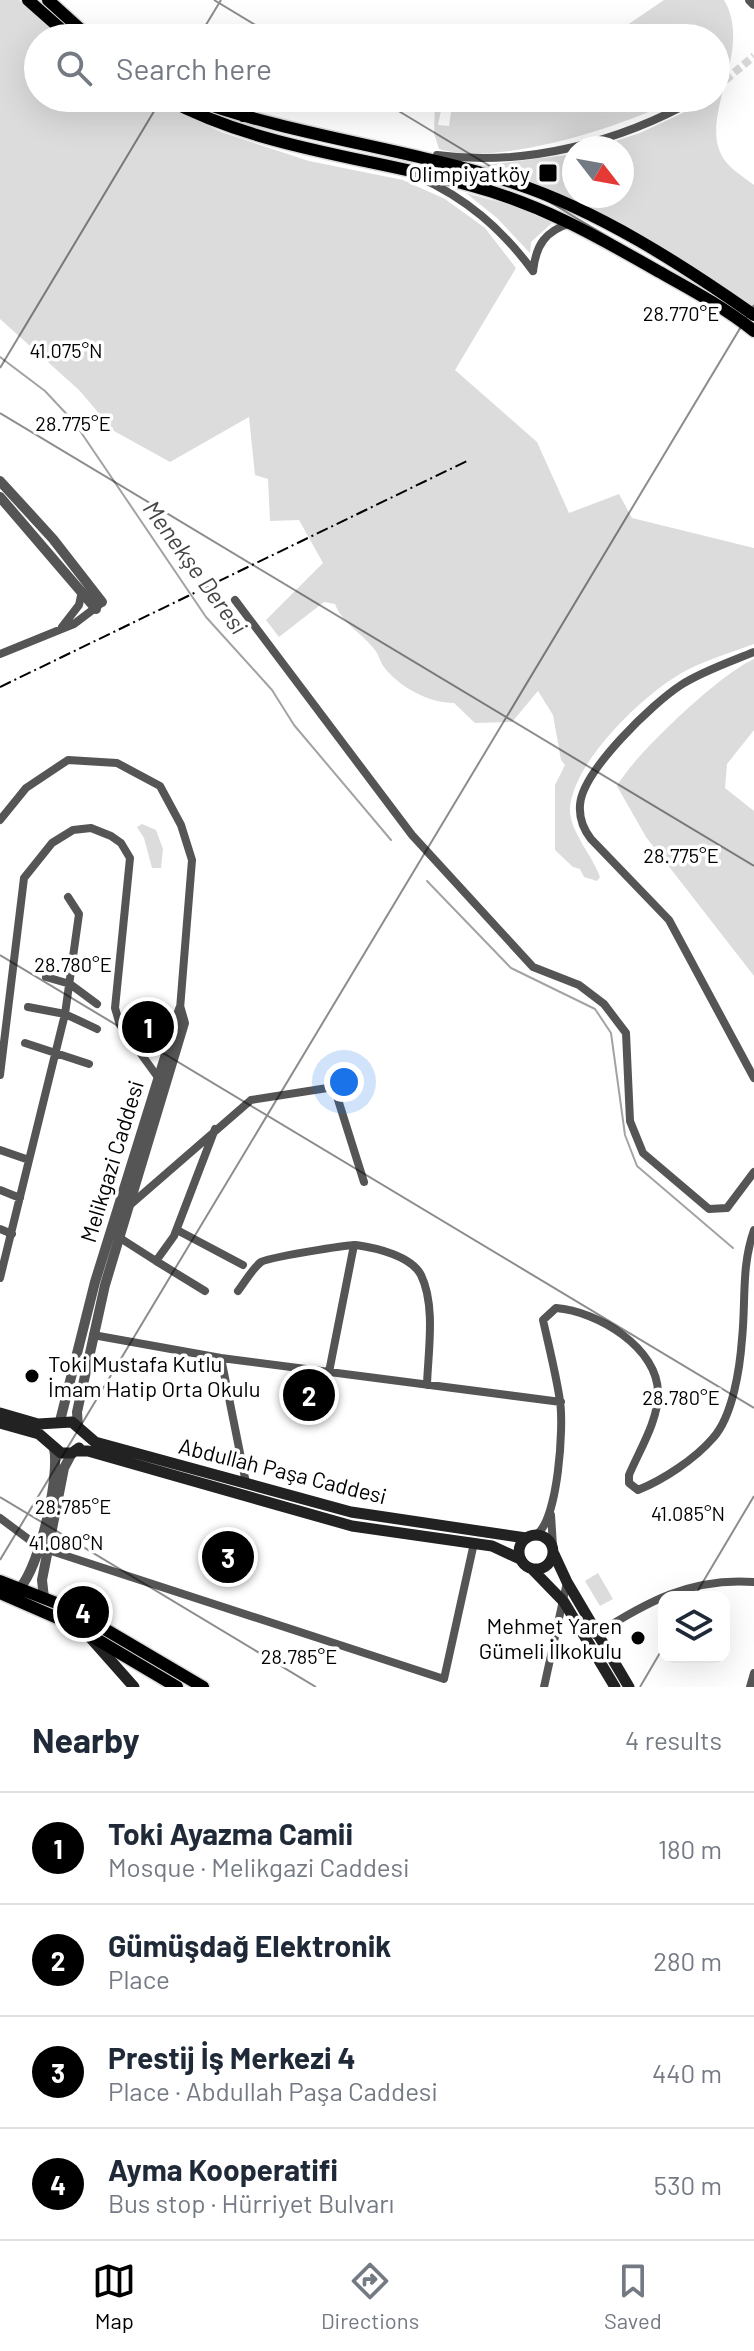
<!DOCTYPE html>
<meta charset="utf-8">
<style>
body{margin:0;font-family:Barlow,sans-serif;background:#f2f2f3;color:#1f2937}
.controls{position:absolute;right:24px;bottom:24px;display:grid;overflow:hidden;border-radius:16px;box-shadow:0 8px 32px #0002}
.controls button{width:72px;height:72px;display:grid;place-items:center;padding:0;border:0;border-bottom:2px solid #e0e1e3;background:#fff;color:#1f2937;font:40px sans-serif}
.compass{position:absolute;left:562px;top:136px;width:72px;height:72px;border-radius:50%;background:#fff;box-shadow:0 8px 32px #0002;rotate:121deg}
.you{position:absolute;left:344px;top:1082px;width:28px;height:28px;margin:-20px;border:6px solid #fff;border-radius:50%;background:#1a73e8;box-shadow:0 0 0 12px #1a73e833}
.badge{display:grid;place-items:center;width:52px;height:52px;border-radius:50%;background:#000;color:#fff;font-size:26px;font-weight:700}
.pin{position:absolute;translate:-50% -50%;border:4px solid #fff;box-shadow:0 2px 8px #0006}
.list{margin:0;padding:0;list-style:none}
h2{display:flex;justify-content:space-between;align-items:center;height:104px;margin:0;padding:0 32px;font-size:34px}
h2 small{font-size:26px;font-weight:400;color:#747a83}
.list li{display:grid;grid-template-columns:52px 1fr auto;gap:24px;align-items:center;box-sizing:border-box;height:112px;padding:0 32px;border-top:2px solid #e0e1e3}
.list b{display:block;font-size:30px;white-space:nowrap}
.list p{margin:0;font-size:26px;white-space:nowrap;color:#747a83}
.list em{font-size:26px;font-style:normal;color:#747a83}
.icon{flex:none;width:44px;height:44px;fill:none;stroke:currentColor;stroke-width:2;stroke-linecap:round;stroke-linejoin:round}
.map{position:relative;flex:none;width:754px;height:1687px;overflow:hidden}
.search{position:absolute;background:#fff;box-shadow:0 8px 32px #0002;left:24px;right:24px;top:24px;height:88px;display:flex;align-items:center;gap:20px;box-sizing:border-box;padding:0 28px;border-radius:44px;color:#747a83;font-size:30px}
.sheet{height:552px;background:#fff}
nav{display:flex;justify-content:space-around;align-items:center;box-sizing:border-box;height:112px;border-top:2px solid #e0e1e3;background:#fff;font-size:22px;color:#747a83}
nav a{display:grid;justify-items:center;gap:4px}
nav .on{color:#000}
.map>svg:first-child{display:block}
</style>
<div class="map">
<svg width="754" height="1687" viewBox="0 0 754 1687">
<rect width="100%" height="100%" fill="#fff"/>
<!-- green -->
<path fill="#dcdcdc" d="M0,0H19L65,38H38V98H149L221,132L309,161L403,180L445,199L485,228L516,268L455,370L537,442L569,513L619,494L632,518L754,548V644C730,653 702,661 680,674C642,696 571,764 570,810C570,832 593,856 600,877L597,881L584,877L580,869L573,867L555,850V785L565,765L561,760L553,715L538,691L512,722L475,723L454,703C429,703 399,687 384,667C380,662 379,655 375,650C363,634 342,623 335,604L324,602L279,637L266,620L323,563L299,520L270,521L268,479L255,475L249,417L170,462L114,431L79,390L0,319Z
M664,0H724C754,50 699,114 722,156C727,167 744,177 754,185V307L670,254L471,167L574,154V196H622V148H594L640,133L721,95L716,88V38H608Z
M453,98H678C624,127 497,167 439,149L434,133L435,99L443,101L438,125L449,126Z
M466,193L514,206L552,223L531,242L530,253L497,218Z
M754,659V730L727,764L725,788L754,811V976L646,837L617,786C634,755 721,673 754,659Z
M142,824L156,830L163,849L161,868H152L144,838L137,827Z
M598,1573L613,1599L600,1606L585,1581Z"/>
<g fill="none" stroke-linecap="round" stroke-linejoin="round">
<!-- stream -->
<path stroke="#a3a3a3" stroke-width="2" d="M0,357L45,391L74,422L206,617L272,690L294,725L391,840
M427,881L511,968L595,1009L611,1033L625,1135L637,1166L733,1248"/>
<!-- minor-tunnel -->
<path stroke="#d9d9d9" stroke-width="8" stroke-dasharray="8 4" stroke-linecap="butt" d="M716,88L754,56"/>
<defs>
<path id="primary" d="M28,0L71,38
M48,0L90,38
M165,98C260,149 367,157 469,185C540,204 593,234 656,270C690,289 724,307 754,331
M190,98C296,137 408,148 514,183C599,211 681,264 754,315
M239,98L243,116
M0,1581L69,1608L203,1687
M0,1593L69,1623L177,1687"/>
</defs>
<!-- primary casing -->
<use href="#primary" stroke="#dbdbdb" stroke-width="15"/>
<!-- minor -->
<path stroke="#555" stroke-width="8" d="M437,155C526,167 620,142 698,98
M417,176C466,198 501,228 533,271
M533,271C536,245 545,231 571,223
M235,600L412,835L533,967L579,985L604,1004L626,1033L630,1121L643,1153L709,1209L727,1208L754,1172
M62,627L79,605L82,591
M754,652C730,662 703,671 681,685C653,703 582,771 580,805C579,818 584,830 591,839L669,920L754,1078
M0,654L74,624L99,605
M0,820L26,788L68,760L117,763L160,786L181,825L192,860L180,1009
M46,977L70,984L97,1004
M28,1007L65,1014L97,1029
M25,1043L89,1064
M0,1075L24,878L52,843L73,830L91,828L111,836L121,843L130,858L115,1008L120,1025L157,1076L163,1078
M0,1150L29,1160
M0,1190L20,1198
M130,1205L251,1100L334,1087L364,1182
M0,1229L12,1234
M177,1230L243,1265
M120,1238L156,1261L174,1236L215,1129
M156,1261L205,1291
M0,1278L65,1014L79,914L68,897
M238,1291C245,1282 252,1269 261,1262C266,1258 350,1244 356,1245C377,1248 411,1256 421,1275C436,1306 428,1352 427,1385
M93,1335L221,1358L561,1402
M221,1358L246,1483
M329,1372L354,1245
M551,1515L553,1546
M0,1518L39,1547L444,1679L474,1543
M537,1534C558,1519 564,1427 560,1401C556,1374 549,1347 543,1320L556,1308C597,1311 659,1348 658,1394C658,1421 639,1451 629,1475V1483L638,1490C663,1480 695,1459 713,1438C733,1416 740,1367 742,1339C746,1301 741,1267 754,1230
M595,1635C646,1602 692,1577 754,1582
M544,1687L567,1582
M750,1687L754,1673"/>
<!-- tertiary -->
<path stroke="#555" stroke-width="10" d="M750,0L754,4
M0,481L53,539L102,602
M0,497L96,609
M60,1421L95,1282L180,1009
M78,1427L77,1412L105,1285L184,1023L180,1009
M20,1588C40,1564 60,1478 54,1448
M44,1598L42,1580L64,1468L72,1453"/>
<!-- secondary -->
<path stroke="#222" stroke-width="11" d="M0,1413L38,1424L72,1422L95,1442L351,1512L526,1538
M0,1423L39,1434L61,1453H72L79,1448
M76,1451H88L352,1526L492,1546L520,1559
M519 1552a17 17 0 1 1 34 0a17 17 0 1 1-34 0Z
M554,1554L567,1582L629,1687
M532,1569L564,1602L615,1687
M88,1635L134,1687"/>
<!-- primary -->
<use href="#primary" stroke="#000" stroke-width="12"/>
<!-- rail -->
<path stroke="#000" stroke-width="2" stroke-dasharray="12 4 2 4" stroke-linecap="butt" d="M0,687L469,460"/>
</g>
<!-- ticks -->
<path fill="none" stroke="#000" stroke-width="2" stroke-opacity="0.45" d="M214,0L277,38M198,38L221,0M377,98L754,325M0,368L162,98M0,413L754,866M0,955L754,1408M0,1497L316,1687M0,1560L754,305M694,1597L754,1496M640,1687L664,1646"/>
<!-- markers -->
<g fill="#000" stroke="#fff" stroke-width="3">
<rect x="538" y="163" width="20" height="20" rx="4"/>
<circle cx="32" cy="1376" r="8"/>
<circle cx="638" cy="1638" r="8"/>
</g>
<g text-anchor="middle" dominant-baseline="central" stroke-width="7" stroke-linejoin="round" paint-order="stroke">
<!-- poi labels -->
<g font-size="22" fill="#000" stroke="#fff" text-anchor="end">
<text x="530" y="173">Olimpiyatköy</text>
<text x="48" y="1363" text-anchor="start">Toki Mustafa Kutlu<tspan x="48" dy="25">İmam Hatip Orta Okulu</tspan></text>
<text x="622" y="1625">Mehmet Yaren<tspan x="622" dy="25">Gümeli İlkokulu</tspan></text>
</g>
<!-- street labels -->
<g font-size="22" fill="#000" stroke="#fff">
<text transform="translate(111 1161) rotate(-73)">Melikgazi Caddesi</text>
<text transform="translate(283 1470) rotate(14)">Abdullah Paşa Caddesi</text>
</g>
<!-- water labels -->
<g font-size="24" font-style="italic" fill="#444" stroke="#fff">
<text transform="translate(196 567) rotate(54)">Menekşe Deresi</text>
</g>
</g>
<g font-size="20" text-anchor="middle" fill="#000" stroke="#fff" stroke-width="7" stroke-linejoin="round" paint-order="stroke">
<text x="681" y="321">28.770°E</text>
<text x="66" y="358">41.075°N</text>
<text x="73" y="431">28.775°E</text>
<text x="681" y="863">28.775°E</text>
<text x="73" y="972">28.780°E</text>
<text x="681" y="1405">28.780°E</text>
<text x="73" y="1514">28.785°E</text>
<text x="688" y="1521">41.085°N</text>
<text x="66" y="1550">41.080°N</text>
<text x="299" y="1664">28.785°E</text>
</g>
</svg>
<div class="controls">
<button><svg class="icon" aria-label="layers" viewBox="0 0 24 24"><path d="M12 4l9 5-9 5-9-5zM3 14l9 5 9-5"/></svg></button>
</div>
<svg class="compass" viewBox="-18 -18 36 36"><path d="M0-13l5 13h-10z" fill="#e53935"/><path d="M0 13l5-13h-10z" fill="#747a83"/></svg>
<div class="you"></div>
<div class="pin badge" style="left:148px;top:1027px">1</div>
<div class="pin badge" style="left:309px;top:1395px">2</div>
<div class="pin badge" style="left:228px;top:1557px">3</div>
<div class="pin badge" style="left:83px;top:1612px">4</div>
<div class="search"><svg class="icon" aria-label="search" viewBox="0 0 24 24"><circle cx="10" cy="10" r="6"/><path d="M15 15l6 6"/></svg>Search here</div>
</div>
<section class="sheet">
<h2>Nearby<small>4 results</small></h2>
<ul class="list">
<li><span class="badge">1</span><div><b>Toki Ayazma Camii</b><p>Mosque · Melikgazi Caddesi</p></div><em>180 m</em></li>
<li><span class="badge">2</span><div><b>Gümüşdağ Elektronik</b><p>Place</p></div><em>280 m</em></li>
<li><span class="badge">3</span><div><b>Prestij İş Merkezi 4</b><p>Place · Abdullah Paşa Caddesi</p></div><em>440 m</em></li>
<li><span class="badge">4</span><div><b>Ayma Kooperatifi</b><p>Bus stop · Hürriyet Bulvarı</p></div><em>530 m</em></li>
</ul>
</section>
<nav>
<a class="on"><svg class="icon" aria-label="map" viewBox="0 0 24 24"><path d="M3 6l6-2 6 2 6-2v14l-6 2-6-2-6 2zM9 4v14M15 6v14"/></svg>Map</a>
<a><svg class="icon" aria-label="directions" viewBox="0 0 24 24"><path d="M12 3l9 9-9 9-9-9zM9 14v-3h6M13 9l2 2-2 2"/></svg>Directions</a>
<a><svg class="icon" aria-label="saved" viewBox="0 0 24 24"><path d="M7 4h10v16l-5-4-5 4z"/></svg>Saved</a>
</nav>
